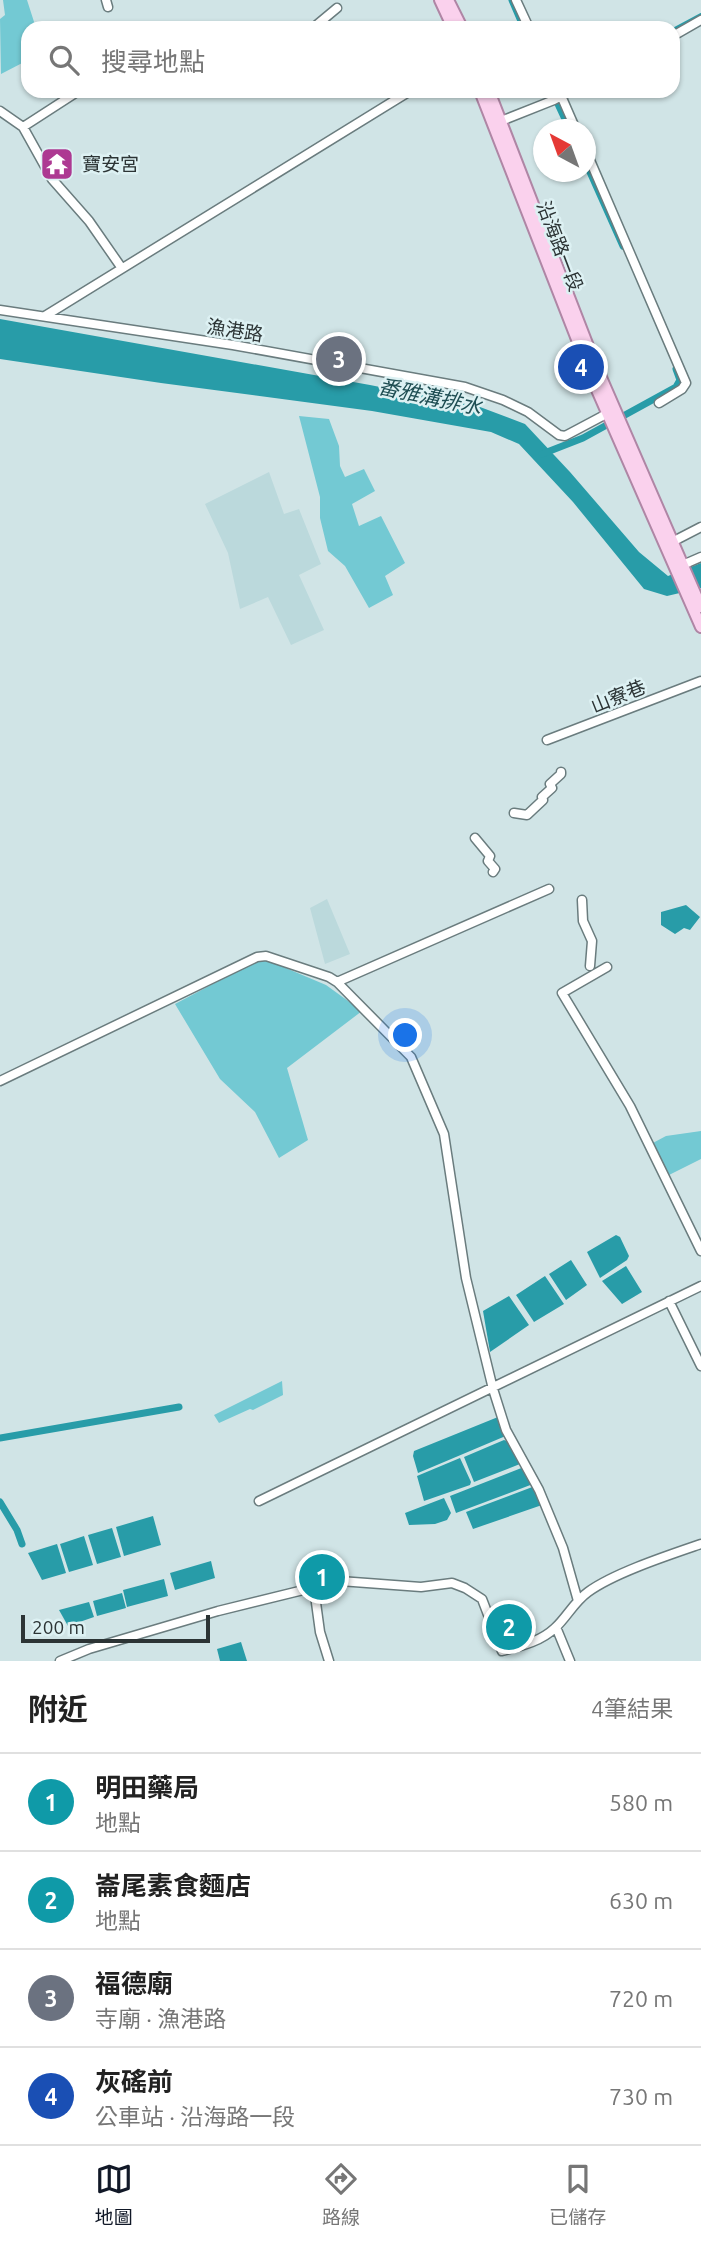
<!DOCTYPE html>
<html lang="zh-TW">
<meta charset="utf-8">
<style>
body{margin:0;font-family:Ubuntu,"Noto Sans TC",sans-serif;background:#f6f6f6;color:#222}
.compass{position:absolute;left:533px;top:119px;width:63px;height:63px;border-radius:50%;background:#fff;box-shadow:0 2px 5px #0004;rotate:319deg}
.scale{position:absolute;left:21px;bottom:18px;width:189px;box-sizing:border-box;padding-left:7px;border:4px solid #2c3435;border-top:0;font-size:19px;line-height:24px;white-space:nowrap;color:#2c3435;-webkit-text-stroke:5px #ddf1f3;paint-order:stroke}
.you{position:absolute;left:406px;top:1036px;width:24px;height:24px;margin:-18px;border:5px solid #fff;border-radius:50%;background:#1a73e8;box-shadow:0 0 0 10px #1a73e833}
.badge{display:grid;place-items:center;width:46px;height:46px;border-radius:50%;background:#111827;color:#fff;font-size:23px;font-weight:700}
.pin{position:absolute;translate:-50% -50%;border:4px solid #fff;box-shadow:0 2px 7px #0006}
.list{margin:0;padding:0;list-style:none}
h2{display:flex;justify-content:space-between;align-items:center;height:91px;margin:0;padding:0 28px;font-size:30px}
h2 small{font-size:23px;font-weight:400;color:#767676}
.list li{display:grid;grid-template-columns:46px 1fr auto;gap:21px;align-items:center;box-sizing:border-box;height:98px;padding:0 28px;border-top:2px solid #e0e0e0}
.list b{display:block;font-size:26px;white-space:nowrap}
.list p{margin:0;font-size:23px;white-space:nowrap;color:#767676}
.list em{font-size:23px;font-style:normal;color:#767676}
.icon{flex:none;width:38px;height:38px;fill:none;stroke:currentColor;stroke-width:2;stroke-linecap:round;stroke-linejoin:round}
.map{position:relative;flex:none;width:701px;height:1661px;overflow:hidden}
.search{position:absolute;background:#fff;box-shadow:0 2px 5px #0004;left:21px;right:21px;top:21px;height:77px;display:flex;align-items:center;gap:18px;box-sizing:border-box;padding:0 24px;border-radius:21px;color:#767676;font-size:26px}
.sheet{height:483px;background:#fff}
nav{display:flex;justify-content:space-around;align-items:center;box-sizing:border-box;height:98px;border-top:2px solid #e0e0e0;background:#fff;font-size:19px;color:#767676}
nav a{display:grid;justify-items:center;gap:4px}
nav .on{color:#111827}
.map>svg:first-child{display:block}
</style>
<div class="map">
<svg width="701" height="1661" viewBox="0 0 701 1661">
<rect width="100%" height="100%" fill="#d0e4e6"/>
<!-- built -->
<path fill="#bbd9dc" d="M269,472L284,514L299,509L321,564L299,575L324,630L291,645L268,597L240,609L228,553L205,504Z
M327,899L350,954L325,964L310,908Z"/>
<!-- green -->
<path fill="#73c9d3" d="M3,0H27L36,28H28V60L1,74L0,19L5,15Z
M299,416L329,419L339,446L340,466L345,477L364,469L375,491L352,504L359,526L381,516L405,563L385,576L393,595L369,608L345,566L328,551L320,518V497Z
M262,958L326,985L362,1011L287,1068L308,1140L279,1158L255,1112L220,1079L175,1004Z
M701,1131V1159L665,1177L651,1144L666,1136Z
M282,1381L283,1395L253,1410L250,1409L219,1423L214,1415Z"/>
<!-- water -->
<path fill="#289ca8" d="M0,319L370,385L480,407L525,424L570,472L639,552L668,576L701,563V588L667,596L644,589L573,502L519,444L491,432L372,411L161,383L0,359Z
M686,905L700,917L690,930L684,928L675,934L661,925V912Z
M616,1235L620,1237L629,1256L627,1260L600,1278L587,1252Z
M571,1260L587,1285L566,1300L549,1274Z
M626,1266L642,1292L622,1304L602,1281Z
M545,1276L564,1304L534,1322L516,1295Z
M509,1296L529,1325L490,1352L483,1311Z
M498,1417L508,1435L418,1473L413,1456L414,1451Z
M504,1440L509,1442L520,1464L474,1482L464,1457Z
M460,1458L471,1482L470,1485L424,1501L417,1476Z
M524,1467L533,1484L456,1513L450,1496Z
M535,1486L542,1505L473,1529L466,1512Z
M444,1498L451,1513L447,1520L435,1524L409,1525L405,1513Z
M153,1516L161,1545L124,1556L116,1527Z
M112,1528L121,1557L97,1564L88,1535Z
M84,1536L93,1565L69,1572L60,1544Z
M57,1544L66,1573L42,1580L28,1553Z
M211,1561L215,1578L175,1590L170,1573Z
M164,1579L168,1596L127,1607L123,1590Z
M122,1593L126,1608L97,1616L93,1601Z
M89,1602L94,1617L68,1626L59,1610Z
M241,1642L247,1661H220L217,1649Z"/>
<g fill="none" stroke-linecap="round" stroke-linejoin="round">
<!-- stream -->
<path stroke="#289ca8" stroke-width="2" d="M673,29L701,14"/>
<!-- canal -->
<path stroke="#289ca8" stroke-width="7" d="M512,0L524,28
M552,91L570,130
M586,163L623,246
M542,454L583,438L676,387L680,380L676,369
M0,1438L179,1407
M0,1502L17,1530L22,1544"/>
<defs>
<path id="minor" d="M106,0L108,7
M516,0L529,28
M313,28L337,8
M673,36L701,20
M559,91L576,130
M0,111L23,127L52,179L89,221L121,267
M496,123L554,100L571,91
M23,127L74,94
M586,151L686,383L682,389L659,403
M0,310L233,345L465,387L503,400L528,412L559,435L565,436L612,411
M45,316L410,91
M672,542L701,527
M678,567L701,557
M547,740L701,681
M514,813L527,815L543,800L542,797L552,788L550,784L561,774V772
M475,838L490,856L488,861L495,869L493,872
M582,900L583,921L592,941L590,966
M607,967L562,993L630,1106L701,1251
M337,982L549,889
M0,1081L257,957L266,956L329,977L337,982L411,1057L444,1134L466,1278L493,1389L506,1430L539,1490L563,1548L578,1601
M669,1301L701,1366
M259,1501L701,1286
M314,1588L320,1632L329,1661
M556,1627L570,1661
M60,1661L89,1649L218,1611L340,1581L421,1587L452,1583L465,1588L482,1599L502,1651C521,1646 540,1642 555,1628C567,1617 574,1602 588,1592C614,1573 669,1555 701,1544"/>
<path id="major" d="M440,0L453,28
M448,0L462,28
M480,91L594,383L701,627
M489,91L593,359L701,607"/>
</defs>
<!-- minor casing -->
<use href="#minor" stroke="#6a7c7e" stroke-width="11"/>
<!-- major casing -->
<use href="#major" stroke="#af86a5" stroke-width="14"/>
<!-- minor -->
<use href="#minor" stroke="#fff" stroke-width="8"/>
<!-- major -->
<use href="#major" stroke="#fad1ed" stroke-width="10"/>
</g>
<!-- icons -->
<defs>
<symbol id="temple-square" viewBox="-11 -11 22 22"><rect x="-9" y="-9" width="18" height="18" rx="4" fill="#ad3992" stroke="#ddf1f3"/><path d="M0-6L5-2H3V0L6.5 2.5H4V6H1.5V3h-3V6H-4V2.5H-6.5L-3 0V-2H-5Z" fill="#fff"/></symbol>
</defs>
<g fill-rule="evenodd">
<use href="#temple-square" x="38" y="145" width="38" height="38"/>
</g>
<g text-anchor="middle" dominant-baseline="central" stroke-width="5" stroke-linejoin="round" paint-order="stroke">
<!-- poi labels -->
<g font-size="19" fill="#2c3435" stroke="#ddf1f3" text-anchor="start">
<text x="82" y="164">寶安宮</text>
</g>
<!-- street labels -->
<g font-size="19" fill="#2c3435" stroke="#ddf1f3">
<text transform="translate(560 246) rotate(69)">沿海路一段</text>
<text transform="translate(235 330) rotate(9)">漁港路</text>
<text transform="translate(618 696) rotate(-22)">山寮巷</text>
</g>
<!-- water labels -->
<g font-size="21" font-style="italic" fill="#1f4e53" stroke="#ddf1f3">
<text transform="translate(430 396) rotate(12)">番雅溝排水</text>
</g>
</g>
</svg>
<svg class="compass" viewBox="-18 -18 36 36"><path d="M0-13l5 13h-10z" fill="#e53935"/><path d="M0 13l5-13h-10z" fill="#767676"/></svg>
<div class="scale">200 m</div>
<div class="you"></div>
<div class="pin badge" style="left:322px;top:1577px;background:#0f9aa8">1</div>
<div class="pin badge" style="left:509px;top:1627px;background:#0f9aa8">2</div>
<div class="pin badge" style="left:339px;top:359px;background:#6b7280">3</div>
<div class="pin badge" style="left:581px;top:367px;background:#1a4fb4">4</div>
<div class="search"><svg class="icon" aria-label="search" viewBox="0 0 24 24"><circle cx="10" cy="10" r="6"/><path d="M15 15l6 6"/></svg>搜尋地點</div>
</div>
<section class="sheet">
<h2>附近<small>4筆結果</small></h2>
<ul class="list">
<li><span class="badge" style="background:#0f9aa8">1</span><div><b>明田藥局</b><p>地點</p></div><em>580 m</em></li>
<li><span class="badge" style="background:#0f9aa8">2</span><div><b>崙尾素食麵店</b><p>地點</p></div><em>630 m</em></li>
<li><span class="badge" style="background:#6b7280">3</span><div><b>福德廟</b><p>寺廟 · 漁港路</p></div><em>720 m</em></li>
<li><span class="badge" style="background:#1a4fb4">4</span><div><b>灰磘前</b><p>公車站 · 沿海路一段</p></div><em>730 m</em></li>
</ul>
</section>
<nav>
<a class="on"><svg class="icon" aria-label="map" viewBox="0 0 24 24"><path d="M3 6l6-2 6 2 6-2v14l-6 2-6-2-6 2zM9 4v14M15 6v14"/></svg>地圖</a>
<a><svg class="icon" aria-label="directions" viewBox="0 0 24 24"><path d="M12 3l9 9-9 9-9-9zM9 14v-3h6M13 9l2 2-2 2"/></svg>路線</a>
<a><svg class="icon" aria-label="saved" viewBox="0 0 24 24"><path d="M7 4h10v16l-5-4-5 4z"/></svg>已儲存</a>
</nav>
